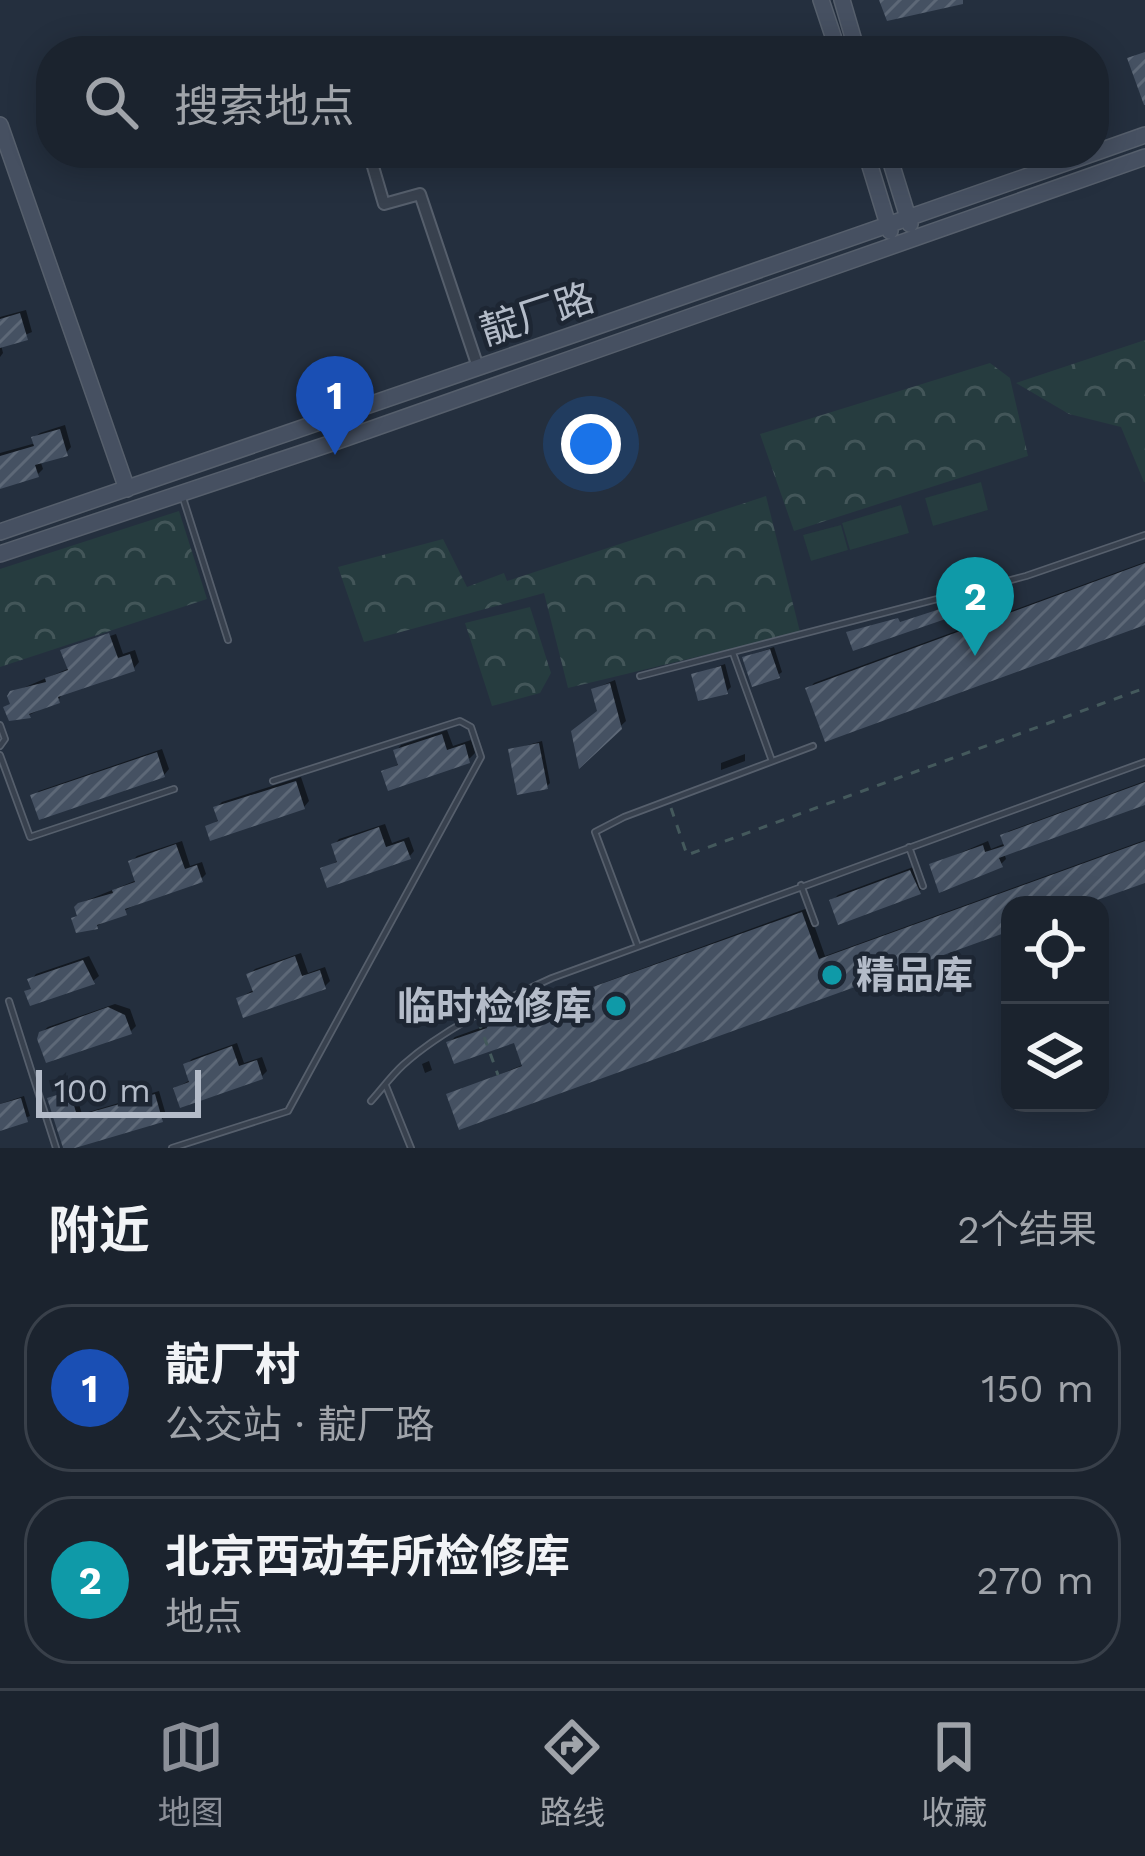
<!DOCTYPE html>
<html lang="zh">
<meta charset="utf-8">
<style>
body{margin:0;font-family:"Work Sans","Noto Sans SC",sans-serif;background:#282f3a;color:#f1f3f6}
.controls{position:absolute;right:36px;bottom:36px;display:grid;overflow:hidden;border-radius:24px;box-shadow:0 6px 30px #0003}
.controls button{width:108px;height:108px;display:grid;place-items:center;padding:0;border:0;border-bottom:3px solid #39404a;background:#1b232e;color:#f1f3f6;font:60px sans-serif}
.scale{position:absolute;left:36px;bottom:30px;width:165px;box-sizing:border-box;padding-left:12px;border:6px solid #b4bcc9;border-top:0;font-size:33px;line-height:42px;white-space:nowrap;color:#b4bcc9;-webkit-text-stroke:9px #1d2633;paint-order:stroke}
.you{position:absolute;left:591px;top:444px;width:42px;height:42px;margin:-30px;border:9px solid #fff;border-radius:50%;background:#1a73e8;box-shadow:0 0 0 18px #1a73e833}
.badge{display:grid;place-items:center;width:78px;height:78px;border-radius:50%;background:#8c9099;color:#fff;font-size:39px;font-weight:700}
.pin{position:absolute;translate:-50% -99px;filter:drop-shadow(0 3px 6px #0008)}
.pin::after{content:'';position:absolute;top:63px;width:42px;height:36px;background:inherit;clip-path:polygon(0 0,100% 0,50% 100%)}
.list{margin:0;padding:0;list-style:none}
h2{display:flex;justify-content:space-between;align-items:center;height:156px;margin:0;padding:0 48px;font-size:51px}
h2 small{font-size:39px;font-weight:400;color:#a0a4aa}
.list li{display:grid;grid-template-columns:78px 1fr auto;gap:36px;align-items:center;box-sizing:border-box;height:168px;margin:0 24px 24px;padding:0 24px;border:3px solid #39404a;border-radius:48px}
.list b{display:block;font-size:45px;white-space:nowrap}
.list p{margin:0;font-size:39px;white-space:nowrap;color:#a0a4aa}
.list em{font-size:39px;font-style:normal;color:#a0a4aa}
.icon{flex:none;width:66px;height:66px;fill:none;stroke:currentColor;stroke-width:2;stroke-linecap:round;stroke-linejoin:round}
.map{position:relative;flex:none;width:1145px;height:1148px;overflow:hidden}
.search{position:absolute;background:#1b232e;box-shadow:0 6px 30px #0003;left:36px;right:36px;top:36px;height:132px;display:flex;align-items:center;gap:30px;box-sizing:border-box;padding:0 42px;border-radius:48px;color:#a0a4aa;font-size:45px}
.sheet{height:540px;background:#1b232e}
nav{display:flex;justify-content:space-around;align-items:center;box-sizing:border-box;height:168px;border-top:3px solid #39404a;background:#1b232e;font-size:33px;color:#a0a4aa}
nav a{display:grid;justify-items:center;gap:6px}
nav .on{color:#8c9099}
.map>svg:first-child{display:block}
</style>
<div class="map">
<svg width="1145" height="1148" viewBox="0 0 1145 1148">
<defs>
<pattern id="forest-crowns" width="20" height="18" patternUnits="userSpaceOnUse" patternTransform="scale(3)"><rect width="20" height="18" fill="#263c3f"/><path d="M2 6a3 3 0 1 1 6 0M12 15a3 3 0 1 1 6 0" fill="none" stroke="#435659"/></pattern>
<pattern id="building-hatch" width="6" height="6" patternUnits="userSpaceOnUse" patternTransform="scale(3)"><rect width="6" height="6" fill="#455162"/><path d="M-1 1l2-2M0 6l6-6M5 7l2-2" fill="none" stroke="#5d6877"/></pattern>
</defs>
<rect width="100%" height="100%" fill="#242f3e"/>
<!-- green -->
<path fill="#263c3f" d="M981,482L988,510L933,526L925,498Z
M901,505L909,533L850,550L842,523Z
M841,525L848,550L811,561L803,535Z"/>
<!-- forest -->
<path fill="url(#forest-crowns)" d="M1145,340V482H1144L1121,427L1069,414L1016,383Z
M990,363L1010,378L1028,456L794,531L760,434Z
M766,496L800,632L568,688L544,593L364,642L338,567L443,539L467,587L504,573L507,581Z
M179,511L207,599L0,667V569Z
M530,607L551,673L540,693L492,706L465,623Z"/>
<!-- shadow -->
<path fill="#0007" d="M1097,55L1107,81L1094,92V56Z
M26,310L32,332L1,345L3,353L0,357V317Z
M65,425L71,447L66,453L40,460L43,469L37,475L0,486V453L36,443L34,438L40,433Z
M1145,562V622L809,689L814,683Z
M116,634L123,654L135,650L139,662L134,668L63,692L58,701L29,715L12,702L16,691L70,668L66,651Z
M774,647L782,672L778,675L745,657Z
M725,664L731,687L727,691L694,675Z
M615,680L626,721L581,763L600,711L594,689Z
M447,730L453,746L471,740L475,753L470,758L390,787L385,772L400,763L396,751L401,745Z
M542,741L550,783L547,786L511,750Z
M162,749L169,769L164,775L34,796L39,791Z
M745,754V761L721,770V763Z
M301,777L309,801L304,807L208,827L220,819L216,808L222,802Z
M1145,781V802L1004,853L1006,859L1001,864L932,865L988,841L991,849L1006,843L1004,836L1009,831Z
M385,824L392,843L409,837L414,851L409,857L324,869L339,860L334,845L339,839Z
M1145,840V880L1010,905V928L450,1095L525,1064L515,1039L449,1043L455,1037L808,908L825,956Z
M182,841L190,866L202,862L206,874L201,879L131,907L97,926L79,914L83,902L137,880L131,862L137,856Z
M916,866L925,886L919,891L833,900L838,895Z
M301,953L308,973L325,967L330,981L325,986L240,998L255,989L250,974L255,969Z
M89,956L99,976L93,981L33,987L31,980L36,974Z
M115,1004L130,1009L136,1026L130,1032L41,1033L48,1027Z
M237,1043L244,1063L262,1057L267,1071L262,1076L176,1088L192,1079L187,1064L192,1059Z
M429,1061L432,1070L425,1073L422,1064Z
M74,1088L82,1114L159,1091L166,1115L162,1119L63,1148L50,1099Z
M24,1096L30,1116L0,1128V1104Z"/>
<!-- building -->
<path fill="url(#building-hatch)" d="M879,0H963V4L887,21Z
M1145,52V105H1144L1127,58Z
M20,313L28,340L0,348V319Z
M60,429L68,456L35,465L39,477L0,489V456L34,446L31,437Z
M1145,563V625L825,742L805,688Z
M986,594L989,604L853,651L846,632L898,618L900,622Z
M109,633L118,658L130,654L135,671L58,697L60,703L29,714L31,718L9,721L3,707L10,704L7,696L10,691L46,682L45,678L68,670L60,650Z
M770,649L780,678L752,687L742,657Z
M721,666L728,694L698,701L691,674Z
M610,683L622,729L579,769L571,731L597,711L591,689Z
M442,734L447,750L465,744L470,763L388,791L381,771L398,765L393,750Z
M539,743L548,789L517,795L508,749Z
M157,752L165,777L39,820L30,795Z
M296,781L305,809L210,841L205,826L218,821L213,807Z
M1145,782V805L999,858L1003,867L939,893L929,864L983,845L985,852L1004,846L1000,835Z
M379,827L386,847L404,841L411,859L327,888L320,868L337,862L331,844Z
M1145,841V883L1083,905H1010V931L459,1130L446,1094L522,1066L514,1043L454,1064L446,1042L487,1028L486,1025L802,912L819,959Z
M176,844L185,869L197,865L203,882L125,909L127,915L97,925L98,929L76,933L71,918L77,916L74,907L78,903L113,893L112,890L135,882L128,861Z
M910,870L921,894L838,925L829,900Z
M295,956L302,976L320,970L326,989L243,1018L236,998L253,992L246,974Z
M83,960L95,984L30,1006L24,991L31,989L27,979Z
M108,1007L125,1015L132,1034L46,1063L37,1039L39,1032Z
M232,1046L239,1066L257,1060L263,1079L180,1108L173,1088L189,1082L183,1064Z
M70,1091L77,1116L155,1094L163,1122L75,1148H63L47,1098Z
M21,1098L28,1122L0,1131V1104Z"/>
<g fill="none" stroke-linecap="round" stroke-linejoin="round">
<defs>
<path id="lane" d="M183,498L228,640
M733,653L772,761
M640,676L1026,576L1145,535
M0,725L5,739L0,746
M0,755L30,837L174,789
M909,847L923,886
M801,885L815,923
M637,944L595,832L624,817L813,746
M9,1001L56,1148
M386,1086L411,1148
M371,1101C381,1090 391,1076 403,1065C444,1028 502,1001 552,978L1145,762
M172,1148L288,1111L481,757L471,727L460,721L273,781"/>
<path id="street" d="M369,153L384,204L420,194L478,367"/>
<path id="secondary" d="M821,0L838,51
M842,0L857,51
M0,125L127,489
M866,153L890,231
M888,153L910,224
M1094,153L1145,135
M0,532C365,407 730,281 1094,153
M0,554L329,444L1145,157"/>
</defs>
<!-- lane casing -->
<use href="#lane" stroke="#565f6c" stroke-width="8"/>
<!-- street casing -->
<use href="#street" stroke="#565f6c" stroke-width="14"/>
<!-- secondary casing -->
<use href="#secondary" stroke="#565f6c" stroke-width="18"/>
<!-- path -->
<path stroke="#44595c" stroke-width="3" stroke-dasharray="9 9" stroke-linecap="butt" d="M671,808L687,855L1145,688
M478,1020L498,1075"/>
<!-- lane -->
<use href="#lane" stroke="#38414e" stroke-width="4.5"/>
<!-- street -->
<use href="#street" stroke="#38414e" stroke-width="10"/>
<!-- secondary -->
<use href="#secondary" stroke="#465061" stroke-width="15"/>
</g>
<!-- markers -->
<g fill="#0f9aa8" stroke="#1d2633" stroke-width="4.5">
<circle cx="832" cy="975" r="12"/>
<circle cx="616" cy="1006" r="12"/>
</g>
<g text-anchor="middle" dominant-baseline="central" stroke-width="9" stroke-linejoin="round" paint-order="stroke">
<!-- street labels -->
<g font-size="39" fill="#b4bcc9" stroke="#1d2633">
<text transform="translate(537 314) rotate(-18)">靛厂路</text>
</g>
<!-- poi labels -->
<g font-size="39" font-weight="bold" fill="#b4bcc9" stroke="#1d2633" text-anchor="start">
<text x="856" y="975">精品库</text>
<text x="592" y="1006" text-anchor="end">临时检修库</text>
</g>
</g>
</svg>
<div class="controls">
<button><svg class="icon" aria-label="locate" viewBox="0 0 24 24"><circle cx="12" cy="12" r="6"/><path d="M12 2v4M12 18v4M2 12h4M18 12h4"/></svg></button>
<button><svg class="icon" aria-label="layers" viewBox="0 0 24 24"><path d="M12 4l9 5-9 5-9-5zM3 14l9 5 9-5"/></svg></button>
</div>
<div class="scale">100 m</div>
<div class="you"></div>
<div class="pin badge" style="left:335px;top:455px;background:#1a4fb4">1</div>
<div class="pin badge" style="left:975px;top:656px;background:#0f9aa8">2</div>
<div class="search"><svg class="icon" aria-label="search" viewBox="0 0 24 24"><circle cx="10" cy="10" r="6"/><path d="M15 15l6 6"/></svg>搜索地点</div>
</div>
<section class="sheet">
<h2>附近<small>2个结果</small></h2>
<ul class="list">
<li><span class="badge" style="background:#1a4fb4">1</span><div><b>靛厂村</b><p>公交站 · 靛厂路</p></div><em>150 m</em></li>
<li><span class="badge" style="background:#0f9aa8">2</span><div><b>北京西动车所检修库</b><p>地点</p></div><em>270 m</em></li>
</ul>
</section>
<nav>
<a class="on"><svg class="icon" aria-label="map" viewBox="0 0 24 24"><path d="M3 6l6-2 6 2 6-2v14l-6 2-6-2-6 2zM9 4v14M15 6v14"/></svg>地图</a>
<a><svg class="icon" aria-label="directions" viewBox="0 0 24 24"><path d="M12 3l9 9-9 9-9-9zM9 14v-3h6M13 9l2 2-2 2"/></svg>路线</a>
<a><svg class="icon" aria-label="saved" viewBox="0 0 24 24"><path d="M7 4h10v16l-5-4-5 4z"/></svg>收藏</a>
</nav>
